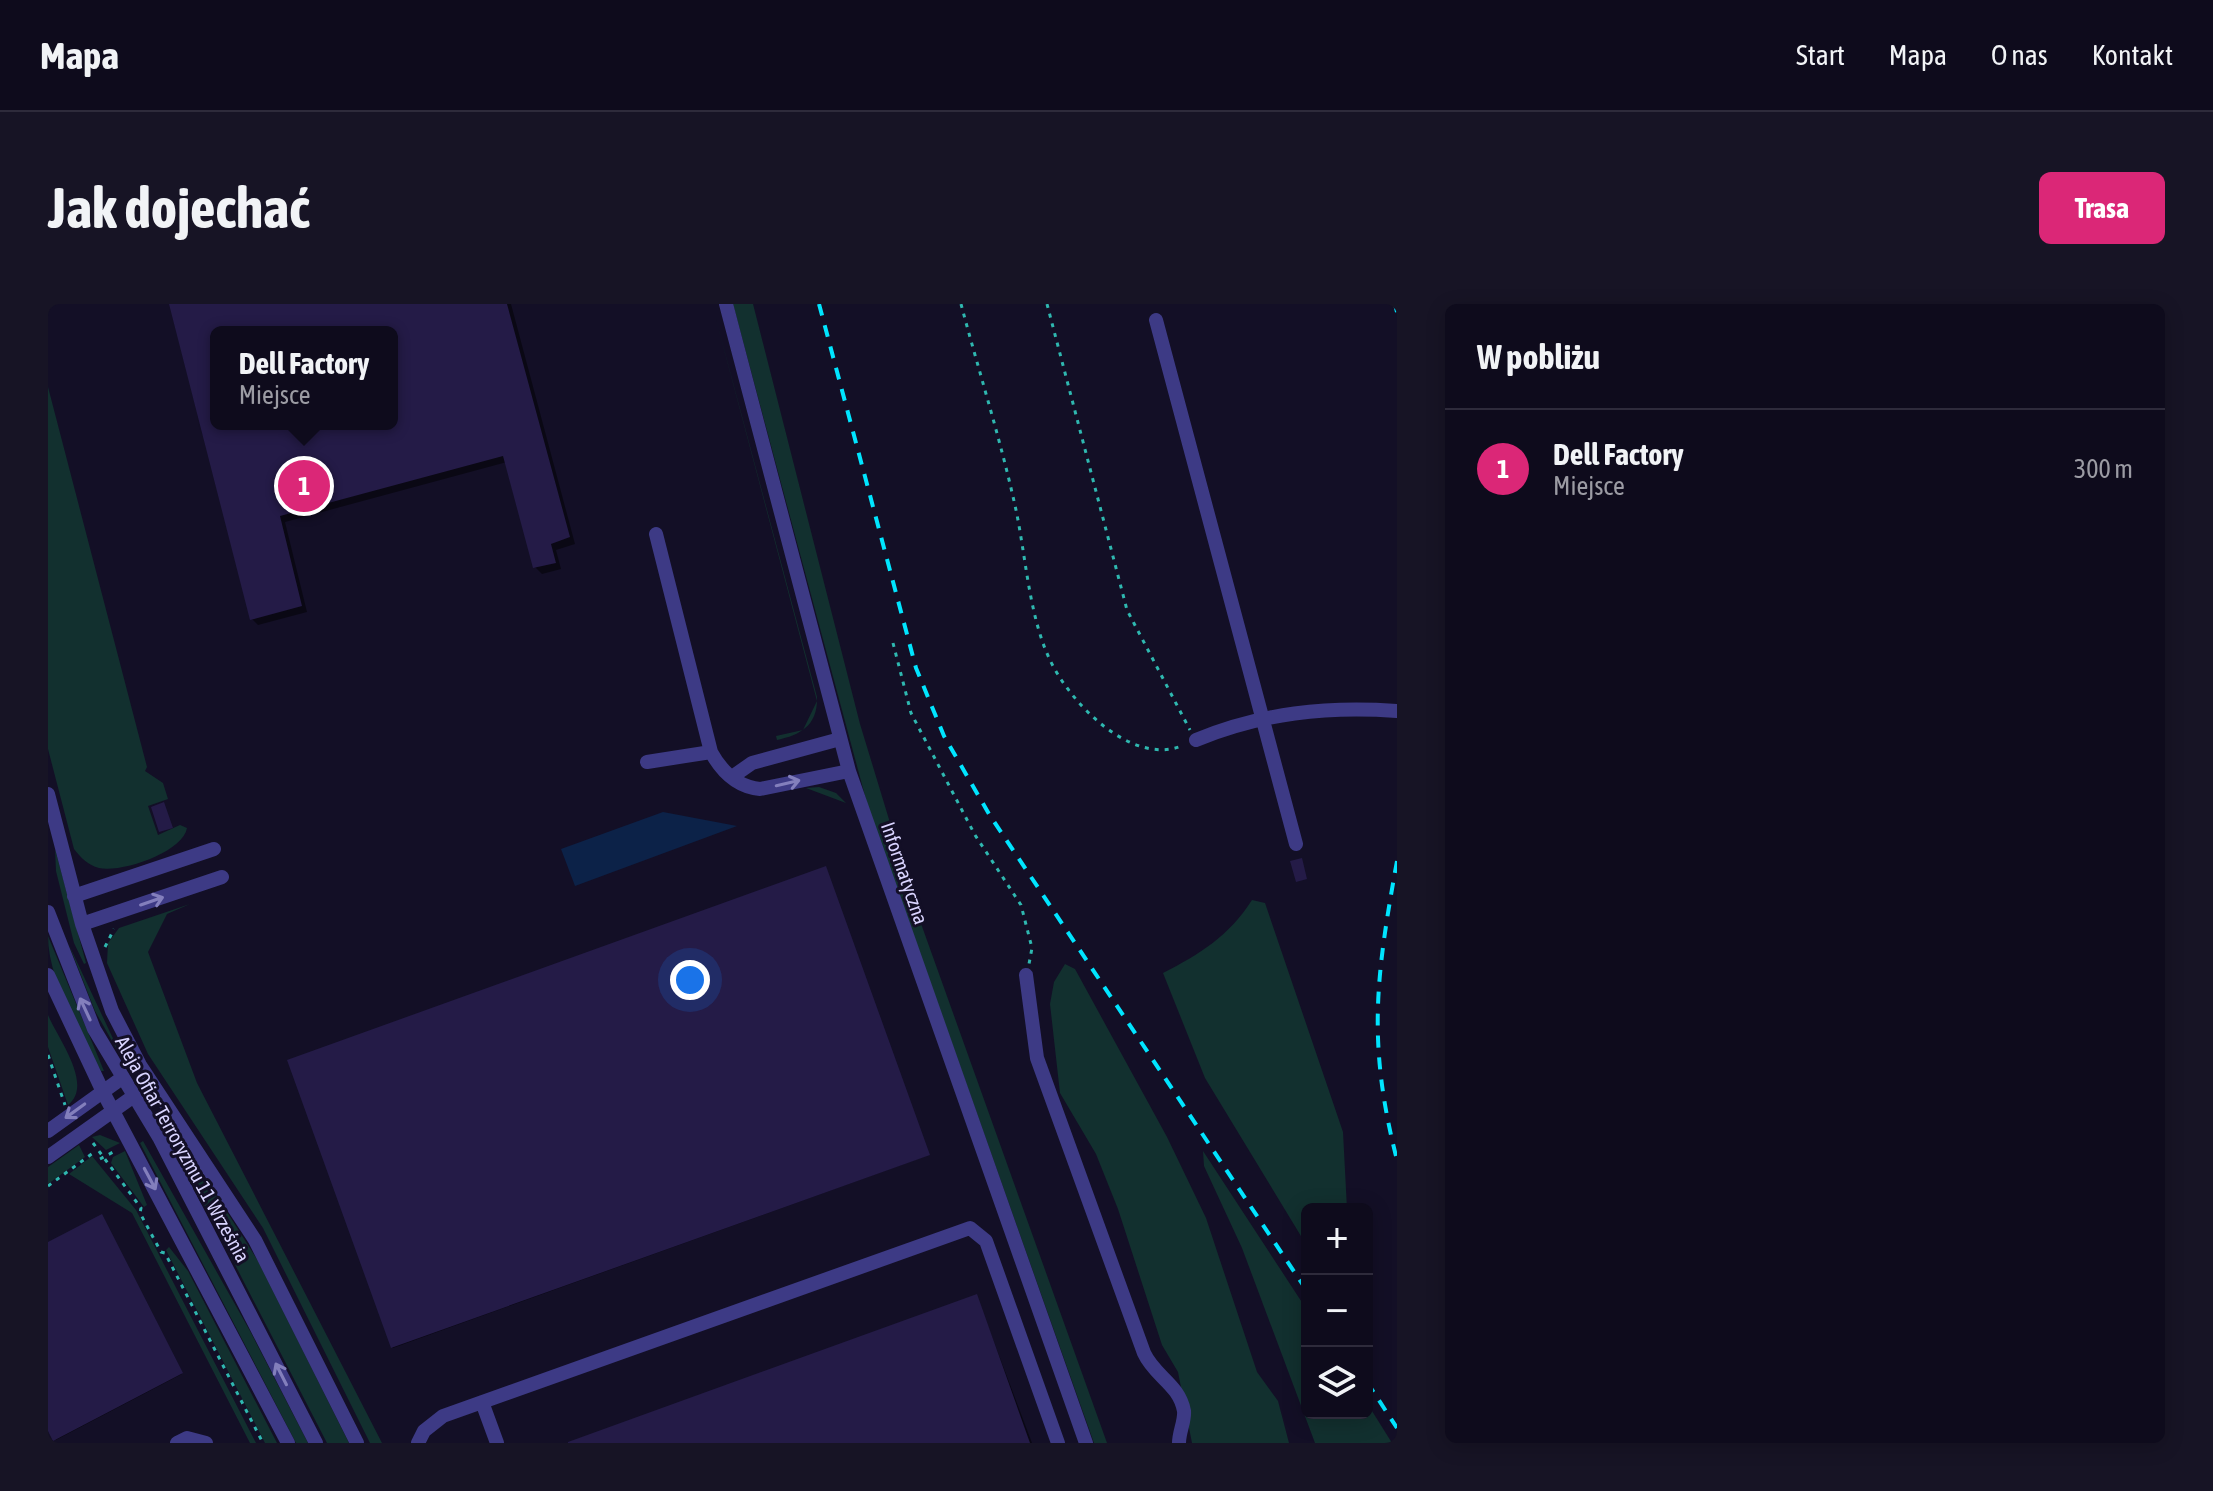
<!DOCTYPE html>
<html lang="pl">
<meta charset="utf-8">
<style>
body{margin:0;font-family:"Asap Condensed",sans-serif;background:#171425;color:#f1f3f6}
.controls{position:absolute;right:24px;bottom:24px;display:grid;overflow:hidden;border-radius:12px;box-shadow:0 4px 20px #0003}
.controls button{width:72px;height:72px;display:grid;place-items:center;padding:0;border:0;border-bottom:2px solid #2e2b3b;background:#0e0b1c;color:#f1f3f6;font:40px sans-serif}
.you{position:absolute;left:642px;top:676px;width:28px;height:28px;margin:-20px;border:6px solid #fff;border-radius:50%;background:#1a73e8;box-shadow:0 0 0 12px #1a73e833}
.badge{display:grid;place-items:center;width:52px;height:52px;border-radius:50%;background:#db2777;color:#fff;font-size:26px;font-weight:700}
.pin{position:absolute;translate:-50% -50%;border:4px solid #fff;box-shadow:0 2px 8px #0006}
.popup{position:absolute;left:162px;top:22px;width:188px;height:104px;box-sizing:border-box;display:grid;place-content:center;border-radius:12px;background:#0e0b1c;filter:drop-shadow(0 2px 6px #0005);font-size:26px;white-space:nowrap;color:#9b9ba3}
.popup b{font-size:30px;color:#f1f3f6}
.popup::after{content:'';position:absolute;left:50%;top:100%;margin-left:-16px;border:16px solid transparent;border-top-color:#0e0b1c}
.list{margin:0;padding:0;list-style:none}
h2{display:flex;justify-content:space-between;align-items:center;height:104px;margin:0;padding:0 32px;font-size:34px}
h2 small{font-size:26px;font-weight:400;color:#9b9ba3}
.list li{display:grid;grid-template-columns:52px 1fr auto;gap:24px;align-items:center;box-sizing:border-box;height:120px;padding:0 32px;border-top:2px solid #2e2b3b}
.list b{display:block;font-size:30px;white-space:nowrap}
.list p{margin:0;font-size:26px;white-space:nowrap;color:#9b9ba3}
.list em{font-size:26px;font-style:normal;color:#9b9ba3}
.icon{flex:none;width:44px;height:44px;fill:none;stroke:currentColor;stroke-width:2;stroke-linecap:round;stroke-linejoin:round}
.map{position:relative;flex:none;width:1349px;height:1139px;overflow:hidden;border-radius:12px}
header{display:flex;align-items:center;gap:48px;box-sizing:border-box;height:112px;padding:0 40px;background:#0e0b1c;border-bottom:2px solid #2e2b3b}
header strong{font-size:38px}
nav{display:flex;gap:44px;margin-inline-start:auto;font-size:28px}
.intro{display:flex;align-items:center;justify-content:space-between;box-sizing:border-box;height:192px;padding:0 48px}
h1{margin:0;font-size:56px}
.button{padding:20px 36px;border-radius:12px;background:#db2777;color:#fff;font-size:28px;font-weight:700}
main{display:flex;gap:48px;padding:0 48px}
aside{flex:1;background:#0e0b1c;border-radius:12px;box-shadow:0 4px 20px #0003}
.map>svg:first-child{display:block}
</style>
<header>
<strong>Mapa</strong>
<nav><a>Start</a><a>Mapa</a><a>O nas</a><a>Kontakt</a></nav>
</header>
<div class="intro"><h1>Jak dojechać</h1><a class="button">Trasa</a></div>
<main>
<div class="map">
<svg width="1349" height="1139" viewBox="0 0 1349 1139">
<rect width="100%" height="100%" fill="#130f26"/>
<!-- green -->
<path fill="#12302f" d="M664,0L769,393C770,421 753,431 729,436L728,432L755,426L769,397Z
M685,0H705L812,420L871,614L1059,1139H1046L820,503Z
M0,83L99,463L97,467L115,479L120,495L100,502L110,531L132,521L139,524C135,548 74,569 51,564C40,561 33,554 26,545L0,445Z
M771,483L788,489L798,499L758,484Z
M7,545L38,659L36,660L26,639L8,567Z
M1204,596L1217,599L1295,828L1299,905H1259V942L1157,774L1115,669C1152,650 1181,632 1204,596Z
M142,600L119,610L100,648L149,779L334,1139H322L215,924L100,750L59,659L60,639L71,624Z
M0,632L56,767H53C33,727 0,677 0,632Z
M21,641L77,760L47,707Z
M1017,660L1027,665L1119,833L1158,914L1209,1068L1230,1097L1241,1139H1144L1130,1068L1114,1041L1070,905L1048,850L1012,789L1002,700L1006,678Z
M0,711C10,735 46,781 20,801L0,743Z
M123,820L210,957L301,1139H279L117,825Z
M52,831L72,839L58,846L44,833Z
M95,837L202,1027L260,1139H248L92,839Z
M31,841L37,853L0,880V863Z
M77,847L99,901L96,903L63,859L65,853Z
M1155,847L1259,1006V1109H1319V1099L1344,1139H1267L1194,944L1156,862Z
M44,852L88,906L208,1139H202L84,909L21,870Z
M121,943L140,967L229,1139H217L118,946Z"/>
<!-- water -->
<path fill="#0c2248" d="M615,508L689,522L527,582L513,545Z"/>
<!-- shadow -->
<path fill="#0007" fill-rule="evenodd" d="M123,0H463L527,240L508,246L513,265L494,270L487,263L459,158L237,218L259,308L210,321L204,315ZM168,28H344V120H168Z
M778,565L881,851L345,1044L344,1043Z
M54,913L134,1070L8,1136L0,1122V940Z
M929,993L984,1139H521Z"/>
<!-- building -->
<path fill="#241b47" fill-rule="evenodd" d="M121,0H459L522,233L503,240L508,259L485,264L455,152L232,212L254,302L202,316ZM168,28H344V120H168Z
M116,498L125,524L111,528L103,503Z
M1254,554L1259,575L1248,578L1242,557Z
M778,562L882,851L343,1044L239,756Z
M54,910L135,1069L5,1137L0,1127V938Z
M929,990L982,1139H520V1138Z"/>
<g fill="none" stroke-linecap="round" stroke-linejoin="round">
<!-- path -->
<path stroke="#2fb8b0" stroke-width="3" stroke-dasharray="4 6" stroke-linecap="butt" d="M913,0C931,68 953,137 968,206C978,254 981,310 1001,354C1021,398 1084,464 1136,441
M999,0L1079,306L1142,426
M845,339L863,409L927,531L973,601L984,644L981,660
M57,643L66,625
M0,751L17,801
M45,839L93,904L92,909L113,948L117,949L215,1139
M52,855L69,846
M0,882L45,849"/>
<!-- minor -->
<path stroke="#3d3a85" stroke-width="14" d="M678,0L801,467L1038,1139
M1108,16L1248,540
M608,230L663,448C674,468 690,483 712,485L801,467
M1148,436C1214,409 1278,402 1349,407
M599,458L663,448
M684,473L704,459L792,435
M0,490L34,620L64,707L92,761L207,936L309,1139
M26,592L166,545
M0,608L46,725L112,835L268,1139
M34,620L174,573
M0,671L55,788L240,1139
M978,671L989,754L1096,1049C1107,1073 1131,1080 1136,1107C1137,1117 1131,1128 1131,1139
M0,827L74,774
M0,853L86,792
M434,1098L449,1139
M129,1139L139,1134L158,1139
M370,1139L376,1127L395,1112L922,924L938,937L1010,1139"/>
<!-- rail -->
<path stroke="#00e5ff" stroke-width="4" stroke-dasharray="12 10" stroke-linecap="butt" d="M771,0L868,364L896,432L941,510L1259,987
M1347,0L1349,8
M1349,557C1328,673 1319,739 1349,856
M1319,1078L1349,1124"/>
</g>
<!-- one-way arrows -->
<defs><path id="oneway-shaft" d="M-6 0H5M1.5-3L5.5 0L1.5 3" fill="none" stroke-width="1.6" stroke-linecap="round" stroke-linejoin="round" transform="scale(2)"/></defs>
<g stroke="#837fbc">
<use href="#oneway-shaft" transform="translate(740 479) rotate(-13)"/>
<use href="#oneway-shaft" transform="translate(104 597) rotate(-19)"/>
<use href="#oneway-shaft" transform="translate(37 705) rotate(-115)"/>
<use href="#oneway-shaft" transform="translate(27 807) rotate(144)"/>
<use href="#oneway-shaft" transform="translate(102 875) rotate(62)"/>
<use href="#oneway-shaft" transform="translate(233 1070) rotate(-117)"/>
</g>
<g text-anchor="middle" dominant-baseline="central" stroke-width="6" stroke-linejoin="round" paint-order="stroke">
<!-- street labels -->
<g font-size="20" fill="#d9d4ff" stroke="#130f26">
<text transform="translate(857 569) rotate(71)">Informatyczna</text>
<text transform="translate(135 845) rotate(61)">Aleja Ofiar Terroryzmu 11 Września</text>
</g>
</g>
</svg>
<div class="controls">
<button>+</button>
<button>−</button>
<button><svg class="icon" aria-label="layers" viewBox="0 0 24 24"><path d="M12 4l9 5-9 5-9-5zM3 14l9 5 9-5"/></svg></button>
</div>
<div class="you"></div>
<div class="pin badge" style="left:256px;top:182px">1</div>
<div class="popup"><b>Dell Factory</b>Miejsce</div>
</div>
<aside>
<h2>W pobliżu<small></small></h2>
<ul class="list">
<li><span class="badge">1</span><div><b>Dell Factory</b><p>Miejsce</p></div><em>300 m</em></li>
</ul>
</aside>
</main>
